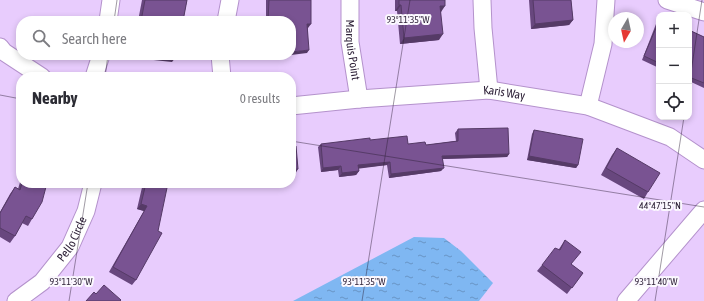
<!DOCTYPE html>
<meta charset="utf-8">
<style>
body{margin:0;font-family:"Asap Condensed",sans-serif;background:#f7f7f7;color:#2b2b33}
.controls{position:absolute;right:12px;top:12px;display:grid;overflow:hidden;border-radius:8px;box-shadow:0 2px 6px #0003}
.controls button{width:36px;height:36px;display:grid;place-items:center;padding:0;border:0;border-bottom:1px solid #e1e1e2;background:#fff;color:#2b2b33;font:20px sans-serif}
.compass{position:absolute;left:608px;top:12px;width:36px;height:36px;border-radius:50%;background:#fff;box-shadow:0 2px 6px #0003;rotate:189deg}
.list{margin:0;padding:0;list-style:none}
h2{display:flex;justify-content:space-between;align-items:center;height:52px;margin:0;padding:0 16px;font-size:17px}
h2 small{font-size:13px;font-weight:400;color:#7c7c81}
.icon{flex:none;width:22px;height:22px;fill:none;stroke:currentColor;stroke-width:2;stroke-linecap:round;stroke-linejoin:round}
.map{position:relative;flex:none;width:704px;height:301px;overflow:hidden}
.search{position:absolute;background:#fff;box-shadow:0 2px 6px #0003;left:16px;top:16px;width:280px;height:44px;display:flex;align-items:center;gap:10px;box-sizing:border-box;padding:0 14px;border-radius:16px;color:#7c7c81;font-size:15px}
.panel{position:absolute;background:#fff;box-shadow:0 2px 6px #0003;left:16px;top:72px;width:280px;height:116px;border-radius:16px}
.map>svg:first-child{display:block}
</style>
<div class="map">
<svg width="704" height="301" viewBox="0 0 704 301">
<defs>
<pattern id="water-ripples" width="26" height="14" patternUnits="userSpaceOnUse"><rect width="26" height="14" fill="#7fb7f2"/><path d="M2 4q2-2 4 0t4 0M15 11q2-2 4 0t4 0" fill="none" stroke="#6894c5"/></pattern>
</defs>
<rect width="100%" height="100%" fill="#e8ccfd"/>
<!-- water -->
<path fill="url(#water-ripples)" d="M414,237L444,238L461,251L493,283L479,301H293Z"/>
<g fill="none" stroke-linecap="round" stroke-linejoin="round">
<defs>
<g id="minor">
<path id="s1" d="M350,0V42L359,99"/>
<path d="M482,0L483,28L489,90"/>
<path d="M667,0L704,12"/>
<path d="M108,21L111,0"/>
<path d="M226,21L230,0"/>
<path d="M0,47L4,52L42,77"/>
<path d="M220,55L222,77"/>
<path d="M94,77L101,55"/>
<path id="s2" d="M291,106L359,99L489,90L588,106L670,137L704,160"/>
<path d="M588,106L603,44L606,0"/>
<path id="s3" d="M16,301L42,282L70,247L86,211L93,183"/>
<path d="M626,301L704,210"/>
</g>
</defs>
<!-- minor casing -->
<use href="#minor" stroke="#b492cc" stroke-width="19"/>
<!-- minor -->
<use href="#minor" stroke="#fff" stroke-width="17"/>
</g>
<!-- wall -->
<path fill="#68477e" d="M142,0H187L183,21H138Z
M266,0H311L308,28L307,53L291,21H266Z
M395,0H445L441,12L439,40L400,44L397,11H395Z
M529,0H571L573,20L569,25L531,29Z
M659,21V68L642,60L656,24Z
M689,30L704,37V88L689,81Z
M458,129L509,154L507,157L443,159L441,171L389,178L387,165L358,168L359,171L356,175L339,177L338,170L321,172L318,147L321,144L370,140L408,144L426,145L456,141L455,133Z
M534,130L578,165L576,168L527,160L532,134Z
M617,148L648,192L644,199L601,175L612,155Z
M21,179V183H47L32,219L28,226L22,223L15,236L10,243L0,237V212L10,194L15,187L18,189Z
M143,183H168L136,280L132,285L109,272L144,211L137,209Z
M565,240L572,265L583,273L567,294L537,271L542,265L559,249Z"/>
<!-- shaded-wall -->
<path fill="#553a66" d="M399,5H401L397,11H395Z
M440,6H445L441,12H436Z
M573,20L569,25L531,29L535,24Z
M307,24H311L308,28L305,27Z
M443,34L439,40L400,44L404,38Z
M309,50L307,53L291,55V52Z
M137,55H157L176,57L172,62L135,58Z
M271,55H290L270,57Z
M509,154L507,157L440,159L442,156Z
M529,156L578,165L576,168L527,160Z
M390,162L387,165L356,169L358,165Z
M341,166L338,170L321,172L323,168Z
M444,168L441,171L389,178L391,174Z
M298,169L294,176H291V170Z
M359,171L356,175L339,177L342,173Z
M141,204L147,206L144,211L137,209Z"/>
<!-- building -->
<path fill="#795392" stroke="#553a66" d="M145,0H187L183,21H141Z
M269,0H311V24H307L309,50L291,52V21H268Z
M399,0H445V6H440L443,34L404,38L401,5H399Z
M533,0H571L573,20L535,24Z
M659,21V63L644,56Z
M689,30L704,37V83L689,77Z
M157,55H176V57Z
M508,128L509,154L442,156L444,168L391,174L390,162L358,165L359,171L342,173L341,166L323,168L321,144L370,138V140L407,136L408,144L425,142L426,145L458,141V129Z
M534,130L583,139L578,165L529,156Z
M296,146L298,169L291,170V147Z
M617,148L660,173L648,192L606,168Z
M22,183H47L42,202L32,219L26,216L15,236L0,228V213L15,187L20,190Z
M146,183H168L158,231L162,233L136,280L113,267L147,206L141,204Z
M565,240L581,252L571,264L583,273L572,288L542,265L555,248L560,250Z
M104,285L121,300L120,301H86L94,292L96,294Z"/>
<!-- ticks -->
<path fill="none" stroke="#2c1f36" stroke-width="1" stroke-opacity="0.45" d="M114,21L117,0M105,77L108,55M689,85L702,0M0,95L21,99M291,141L704,207M69,301L88,183M362,301L410,0M655,301L684,117"/>
<g text-anchor="middle" dominant-baseline="central" stroke-width="4" stroke-linejoin="round" paint-order="stroke">
<!-- street labels -->
<g font-size="12" fill="#2c1f36" stroke="#fbf8fe">
<text stroke="none"><textPath href="#s1" startOffset="50">Marquis Point</textPath></text>
<text stroke="none"><textPath href="#s2" startOffset="214">Karis Way</textPath></text>
<text stroke="none"><textPath href="#s3" startOffset="85">Pello Circle</textPath></text>
</g>
</g>
<g font-size="10" text-anchor="middle" fill="#2c1f36" stroke="#fbf8fe" stroke-width="4" stroke-linejoin="round" paint-order="stroke">
<text x="408" y="23">93°11'35"W</text>
<text x="660" y="209">44°47'15"N</text>
<text x="71" y="285">93°11'30"W</text>
<text x="364" y="285">93°11'35"W</text>
<text x="656" y="285">93°11'40"W</text>
</g>
</svg>
<div class="controls">
<button>+</button>
<button>−</button>
<button><svg class="icon" aria-label="locate" viewBox="0 0 24 24"><circle cx="12" cy="12" r="6"/><path d="M12 2v4M12 18v4M2 12h4M18 12h4"/></svg></button>
</div>
<svg class="compass" viewBox="-18 -18 36 36"><path d="M0-13l5 13h-10z" fill="#e53935"/><path d="M0 13l5-13h-10z" fill="#7c7c81"/></svg>
<div class="search"><svg class="icon" aria-label="search" viewBox="0 0 24 24"><circle cx="10" cy="10" r="6"/><path d="M15 15l6 6"/></svg>Search here</div>
<section class="panel">
<h2>Nearby<small>0 results</small></h2>
<ul class="list">
</ul>
</section>
</div>
